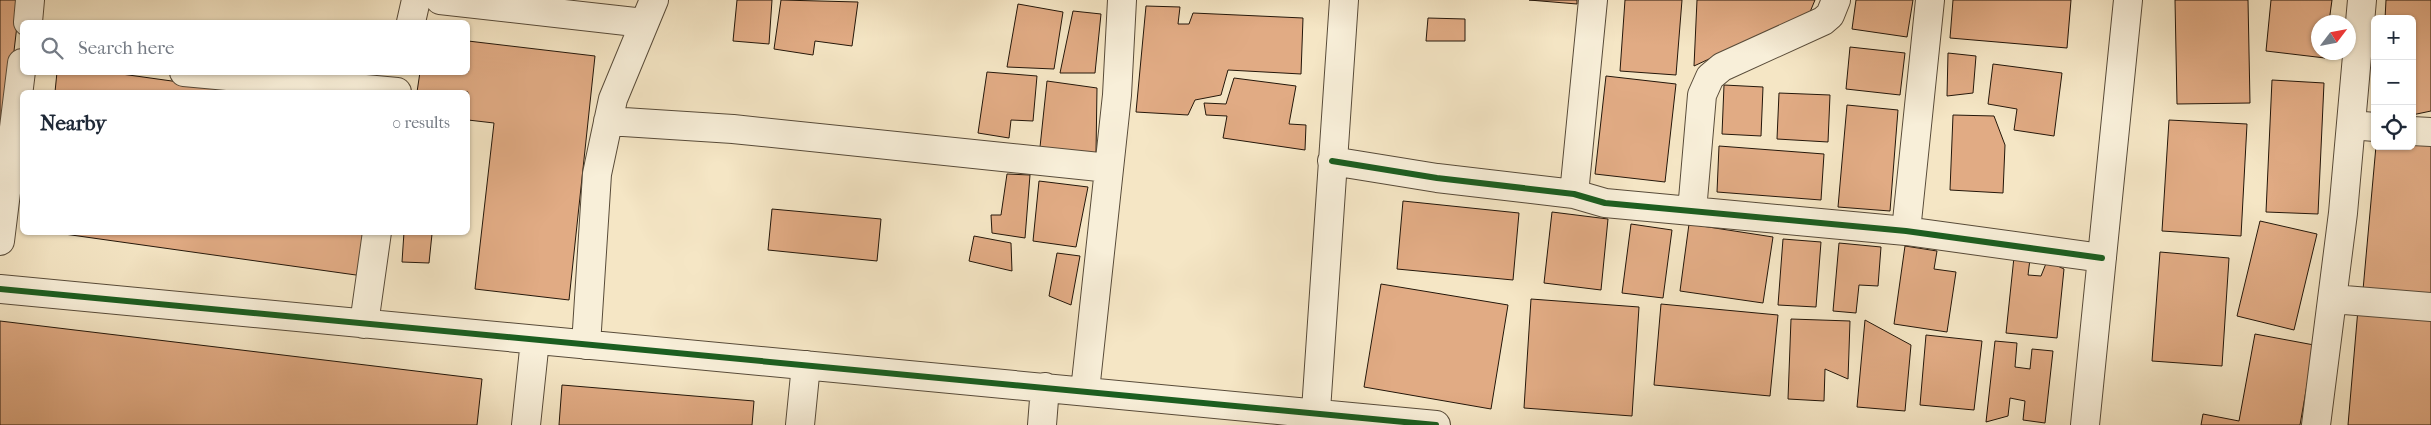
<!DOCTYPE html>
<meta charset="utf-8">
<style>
body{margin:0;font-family:"IM FELL French Canon",serif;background:#f2f2f3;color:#1f2937}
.controls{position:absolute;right:15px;top:15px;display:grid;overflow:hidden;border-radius:8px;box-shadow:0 1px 4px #0004}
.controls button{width:45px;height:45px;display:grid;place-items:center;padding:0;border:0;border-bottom:1px solid #e0e1e3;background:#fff;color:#1f2937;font:25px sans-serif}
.compass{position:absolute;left:2311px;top:15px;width:45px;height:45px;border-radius:50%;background:#fff;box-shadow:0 1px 4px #0004;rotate:58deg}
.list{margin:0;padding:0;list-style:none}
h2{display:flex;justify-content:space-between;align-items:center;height:65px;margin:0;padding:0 20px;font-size:21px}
h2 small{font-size:16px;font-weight:400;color:#747a83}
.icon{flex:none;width:28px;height:28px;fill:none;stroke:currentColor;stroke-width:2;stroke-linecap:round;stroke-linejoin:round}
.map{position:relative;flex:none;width:2431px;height:425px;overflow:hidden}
.search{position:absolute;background:#fff;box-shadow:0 1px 4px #0004;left:20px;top:20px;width:450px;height:55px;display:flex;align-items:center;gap:12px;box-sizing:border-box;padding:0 18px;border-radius:8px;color:#747a83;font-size:19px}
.panel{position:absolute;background:#fff;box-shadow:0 1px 4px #0004;left:20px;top:90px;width:450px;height:145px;border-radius:8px}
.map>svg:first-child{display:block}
</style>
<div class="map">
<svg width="2431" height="425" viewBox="0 0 2431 425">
<rect width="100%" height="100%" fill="#f5e6c5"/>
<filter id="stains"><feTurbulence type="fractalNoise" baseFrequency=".004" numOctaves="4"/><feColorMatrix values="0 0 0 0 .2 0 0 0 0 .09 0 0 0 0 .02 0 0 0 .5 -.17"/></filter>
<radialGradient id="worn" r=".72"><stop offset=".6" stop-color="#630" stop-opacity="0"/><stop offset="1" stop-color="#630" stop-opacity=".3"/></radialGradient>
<!-- building -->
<path fill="#e1ab84" stroke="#24170a" d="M0,0H20L0,170Z
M737,0H772L769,44L733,41Z
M781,0L858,2L852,46L815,41L813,55L774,49Z
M1529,0H1577V4Z
M1625,0H1682L1676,75L1620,71Z
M1697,0H1815L1810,12L1694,66Z
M1856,0H1913L1907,37L1852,29Z
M1953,0H2071L2067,48L1950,38Z
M2175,0H2248L2250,103L2177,104Z
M2271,0H2332L2329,22H2318V52H2326L2325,58L2266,51Z
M2386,0H2431V111L2412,115V19H2385Z
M1018,4L1063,12L1054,69L1007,67Z
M1146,6L1180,7L1178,24H1189L1193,13L1303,18L1301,74L1228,70L1221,95L1195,100L1188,115L1136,112Z
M1073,11L1101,14L1095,73H1060Z
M1428,18L1465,19V41H1426Z
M468,41L595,56L569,300L475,289L494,123L468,120V92H417L420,72H468Z
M1850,47L1905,53L1900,95L1846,89Z
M1948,53L1976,56L1973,93L1947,96Z
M1993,64L2062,73L2054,136L2014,130L2017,109L1988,104Z
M57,72H107L251,92H55Z
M987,72L1037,76L1033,121L1011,120L1009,138L978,133Z
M1606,76L1676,84L1665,182L1595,174Z
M1234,78L1296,86L1289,124L1306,125L1305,150L1223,138L1227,116L1206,115L1204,103L1226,104Z
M2272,80L2324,83L2318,214L2266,212Z
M1047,81L1097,88L1096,153L1040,147Z
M1724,85L1763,87L1761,136L1722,134Z
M1779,93L1830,95L1828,142L1777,139Z
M1847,105L1898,110L1890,211L1838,207Z
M1953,115L1994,116L2005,145L2003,193L1950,190Z
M2169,120L2247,124L2241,236L2162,231Z
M2412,142L2431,143V296L2363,290L2376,146H2412Z
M1719,146L1824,154L1821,200L1717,192Z
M1007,174L1030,175L1025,238L992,233L991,215H1001Z
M1039,181L1088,187L1076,247L1033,241Z
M1403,201L1519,213L1513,280L1397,269Z
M772,209L881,219L877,261L768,250Z
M1552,212L1608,219L1601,290L1544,283Z
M2260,221L2317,234L2294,330L2237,316Z
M1631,224L1672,230L1663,298L1622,293Z
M1689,224L1773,237L1763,303L1680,291Z
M50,232H369L363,276Z
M404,232L432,234L429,263L402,262Z
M974,236L1011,243L1012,271L969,261Z
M1783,239L1821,242L1816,307L1778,305Z
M1839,243L1881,247L1878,286L1859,285L1856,313L1833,311Z
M1905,246L1937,251L1934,269L1956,272L1947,332L1894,324Z
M2160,252L2229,258L2222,366L2152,361Z
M1057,253L1080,256L1071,305L1049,296Z
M2014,257L2030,259L2028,275L2041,276L2047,261L2064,269L2057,338L2006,333Z
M1381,284L1508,305L1491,409L1364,387Z
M1531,299L1639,307L1632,416L1524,408Z
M1661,304L1778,315L1770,396L1654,385Z
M2358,309L2431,316V425H2348Z
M1791,319L1850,321L1848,379L1825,369L1824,401L1788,399Z
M1865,320L1911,345L1905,411L1857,407Z
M0,321L482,379L477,425H0Z
M2255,334L2314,345L2300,425H2201L2203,414L2239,421Z
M1926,335L1982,341L1974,410L1920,405Z
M1995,341L2017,343L2015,367L2030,369L2032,349L2053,351L2045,423L2023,420L2025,401L2010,398L2008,416L1986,422Z
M562,385L754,401L752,425H559Z"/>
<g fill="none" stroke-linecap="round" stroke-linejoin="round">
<defs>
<path id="minor" d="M440,0L644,23
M28,22L30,0
M411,22L416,0
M184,72L397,92
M608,121L733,129L1109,168
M2351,125L2375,127
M2412,131L2431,132
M1332,161L1437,178L1574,194L1605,203L1906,231L2102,258
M1574,194L1593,0
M1692,211L1702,95L1710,77L1722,67L1823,21L1830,15L1836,0
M1906,231L1930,0
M0,241L22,63
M0,289L1436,425
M2332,299L2431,307
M364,324L377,232
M586,345L597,174L613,99L654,0
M1085,391L1117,95L1122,0
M526,425L535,340
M800,425L806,365
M1042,425L1045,387
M1315,425L1344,0
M2085,425L2128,0
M2316,425L2343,213L2362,0"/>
</defs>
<!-- minor casing -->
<use href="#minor" stroke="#584b39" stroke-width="30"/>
<!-- minor -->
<use href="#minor" stroke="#f8efd9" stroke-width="28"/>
<defs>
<path id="cycleway" d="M1332,161L1437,178L1574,194L1605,203L1906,231L2102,258
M0,289L1436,425"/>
</defs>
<!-- cycleway casing -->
<use href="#cycleway" stroke="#f8efd9" stroke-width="9"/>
<!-- cycleway -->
<use href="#cycleway" stroke="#1b5e20" stroke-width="6"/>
</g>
<rect width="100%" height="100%" filter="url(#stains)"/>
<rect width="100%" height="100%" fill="url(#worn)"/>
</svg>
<div class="controls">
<button>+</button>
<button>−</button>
<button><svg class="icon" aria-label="locate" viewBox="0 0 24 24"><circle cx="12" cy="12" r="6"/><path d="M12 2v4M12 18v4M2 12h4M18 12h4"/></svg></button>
</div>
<svg class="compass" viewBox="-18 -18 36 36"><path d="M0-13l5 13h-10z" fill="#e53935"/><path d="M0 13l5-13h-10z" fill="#747a83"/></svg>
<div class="search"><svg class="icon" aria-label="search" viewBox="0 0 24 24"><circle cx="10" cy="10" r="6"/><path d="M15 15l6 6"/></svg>Search here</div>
<section class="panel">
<h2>Nearby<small>0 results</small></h2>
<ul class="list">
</ul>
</section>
</div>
